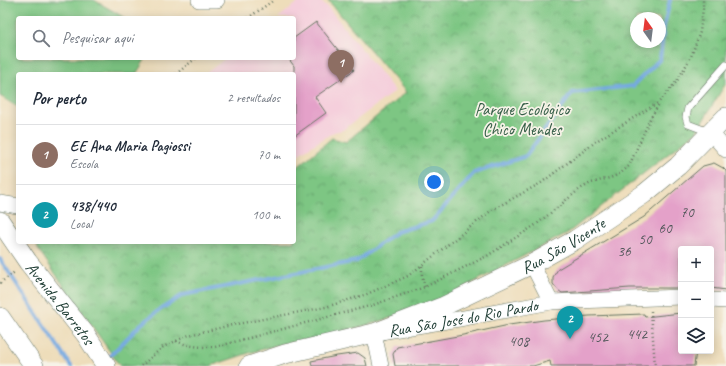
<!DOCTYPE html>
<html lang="pt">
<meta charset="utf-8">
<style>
body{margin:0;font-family:Caveat,sans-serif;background:#f6f6f7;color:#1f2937}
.controls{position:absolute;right:12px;bottom:12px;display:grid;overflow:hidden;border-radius:4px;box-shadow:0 2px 10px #0003}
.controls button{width:36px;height:36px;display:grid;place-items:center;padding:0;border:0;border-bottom:1px solid #e0e1e3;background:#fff;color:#1f2937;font:20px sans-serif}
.compass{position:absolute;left:630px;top:12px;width:36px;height:36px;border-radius:50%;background:#fff;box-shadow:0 2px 10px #0003;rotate:346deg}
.you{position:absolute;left:434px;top:182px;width:14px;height:14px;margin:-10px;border:3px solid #fff;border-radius:50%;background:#1a73e8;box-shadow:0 0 0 6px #1a73e833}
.badge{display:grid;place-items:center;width:26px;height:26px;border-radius:50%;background:#c8321e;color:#fff;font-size:13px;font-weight:700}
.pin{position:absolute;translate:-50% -33px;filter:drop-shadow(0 1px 2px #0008)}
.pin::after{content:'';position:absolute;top:21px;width:14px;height:12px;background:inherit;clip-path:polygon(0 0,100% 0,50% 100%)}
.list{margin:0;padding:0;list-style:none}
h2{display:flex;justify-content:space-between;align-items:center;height:52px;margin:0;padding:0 16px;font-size:17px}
h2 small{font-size:13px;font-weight:400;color:#747a83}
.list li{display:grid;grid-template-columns:26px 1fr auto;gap:12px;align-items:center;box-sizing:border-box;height:60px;padding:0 16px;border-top:1px solid #e0e1e3}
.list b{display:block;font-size:15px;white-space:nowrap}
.list p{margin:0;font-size:13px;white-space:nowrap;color:#747a83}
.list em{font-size:13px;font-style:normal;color:#747a83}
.icon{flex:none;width:22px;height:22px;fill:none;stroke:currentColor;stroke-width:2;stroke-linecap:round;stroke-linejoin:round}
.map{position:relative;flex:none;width:726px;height:366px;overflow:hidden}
.search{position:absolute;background:#fff;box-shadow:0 2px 10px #0003;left:16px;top:16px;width:280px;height:44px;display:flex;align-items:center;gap:10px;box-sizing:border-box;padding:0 14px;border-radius:4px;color:#747a83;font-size:15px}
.panel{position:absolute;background:#fff;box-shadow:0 2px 10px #0003;left:16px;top:72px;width:280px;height:172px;border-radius:4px}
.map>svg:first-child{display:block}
</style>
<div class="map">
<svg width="726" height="366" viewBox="0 0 726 366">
<defs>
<pattern id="park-crowns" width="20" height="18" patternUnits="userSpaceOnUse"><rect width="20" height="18" fill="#7dc683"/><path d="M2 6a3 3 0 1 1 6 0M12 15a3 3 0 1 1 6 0" fill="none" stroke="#66a26c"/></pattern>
</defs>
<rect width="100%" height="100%" fill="#f7f3e8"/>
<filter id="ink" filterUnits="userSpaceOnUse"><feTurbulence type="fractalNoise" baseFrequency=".025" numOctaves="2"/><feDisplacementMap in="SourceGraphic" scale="8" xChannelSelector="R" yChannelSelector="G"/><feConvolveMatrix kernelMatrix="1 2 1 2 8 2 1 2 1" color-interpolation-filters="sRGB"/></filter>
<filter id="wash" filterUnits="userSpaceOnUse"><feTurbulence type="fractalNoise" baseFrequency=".012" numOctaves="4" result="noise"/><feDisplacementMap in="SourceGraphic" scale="16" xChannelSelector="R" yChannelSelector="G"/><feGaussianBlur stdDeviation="0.9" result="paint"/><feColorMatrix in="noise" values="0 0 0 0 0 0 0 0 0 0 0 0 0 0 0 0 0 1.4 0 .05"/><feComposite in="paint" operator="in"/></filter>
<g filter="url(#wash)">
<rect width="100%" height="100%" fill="#eeddba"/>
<!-- built -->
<path fill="#f5cfdc" d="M301,0H318L327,6L395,91L343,130L334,132L294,157V74H205L226,58H294V18H278Z"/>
<!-- park -->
<path fill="url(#park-crowns)" stroke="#4e825c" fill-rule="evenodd" d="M328,0H726V83L696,132L569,232L429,306L374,323L314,339L281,344L249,353L210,366H120L38,249L36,242H294V170L332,138L346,142L406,92ZM636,18H660V42H636Z"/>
<!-- pitch -->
<path fill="#7dc683" stroke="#4e825c" d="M0,0H94L125,18H18V58H146L136,74H18V107L0,96Z"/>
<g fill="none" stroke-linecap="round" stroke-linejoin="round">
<!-- stream -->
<path stroke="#74a9e1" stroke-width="4" d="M0,259L71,366
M108,358L140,325L158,311L183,295L357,261L396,232L432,221L474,173L526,156L572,93L633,86L660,59L664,26L670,0"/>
</g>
<g id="blocks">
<!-- building -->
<path fill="#e4a1c9" d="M316,22L354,70L315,97L326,113L294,136V66L288,58H294V38Z
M714,163L723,168L726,171V290L711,288V249H681V288H630L562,293L558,290L553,284V277L558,269L644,217L703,166Z
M681,313V351H696L694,366H551L550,361L533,366H395L393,354L397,347L463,335L509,325L544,320L589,316L644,314L645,317Z
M358,353L365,358L367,366H312L311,361L337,356Z"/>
</g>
</g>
<g filter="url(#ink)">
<use href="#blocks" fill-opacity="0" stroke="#677563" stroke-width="1"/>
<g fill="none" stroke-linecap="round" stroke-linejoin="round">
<defs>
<path id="service" d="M709,132L688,124L686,117L688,108L726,65"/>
<g id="minor">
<path d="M199,0H217"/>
<path d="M711,133L726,150"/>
<path d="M0,203L18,206"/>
<path d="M532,264L551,302"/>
<path d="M711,300L726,301"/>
<path id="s1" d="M381,366L374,333L459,319L551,302L681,297"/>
</g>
<g id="tertiary">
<path id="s2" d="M0,221L28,262L86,335L106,366"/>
<path d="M0,317L34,366"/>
<path id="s3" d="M249,366L285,354L374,333L444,306L532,264L575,240L644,194L678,166L726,117"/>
</g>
</defs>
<!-- service casing -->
<use href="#service" stroke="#677563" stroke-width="8"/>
<!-- minor casing -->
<use href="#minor" stroke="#677563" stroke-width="16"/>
<!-- tertiary casing -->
<use href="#tertiary" stroke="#677563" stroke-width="20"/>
<!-- path -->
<path stroke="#677563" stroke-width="2.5" stroke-dasharray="1 3" stroke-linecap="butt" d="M248,18L274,0
M176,74L196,58
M422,266V275L425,287
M0,283L16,271
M651,311L655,366
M176,341C190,347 199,347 215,347L373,305L425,287L487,256L537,224L580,189L591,183L613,177L621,173L629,166L650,119L659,104
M141,366L163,347L189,335L232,325L326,307L367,294L408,276L492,210L541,183L598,140L659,102L677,81L691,57L700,32L703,9V0"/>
<!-- service -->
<use href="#service" stroke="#fff" stroke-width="7"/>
<!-- minor -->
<use href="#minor" stroke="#fff" stroke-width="15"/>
<!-- tertiary -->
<use href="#tertiary" stroke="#fff" stroke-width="19"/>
</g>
</g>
<g text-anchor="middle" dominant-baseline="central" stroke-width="3.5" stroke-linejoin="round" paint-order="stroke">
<!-- number labels -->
<g font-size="15" fill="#505659">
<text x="687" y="212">70</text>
<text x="665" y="228">60</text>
<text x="645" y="239">50</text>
<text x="624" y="251">36</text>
<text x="637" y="334">442</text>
<text x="598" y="337">452</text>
<text x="519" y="341">408</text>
</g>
<!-- park labels -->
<g font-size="17" fill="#365f48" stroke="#f7f3e8">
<text x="522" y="109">Parque Ecológico<tspan x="522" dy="20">Chico Mendes</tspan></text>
</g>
<!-- street labels -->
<g font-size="17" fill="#1f3d34" stroke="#f7f3e8">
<text stroke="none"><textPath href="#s3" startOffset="338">Rua São Vicente</textPath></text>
<text stroke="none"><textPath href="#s2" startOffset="102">Avenida Barretos</textPath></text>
<text stroke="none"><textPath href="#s1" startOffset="124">Rua São José do Rio Pardo</textPath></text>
</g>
</g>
</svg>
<div class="controls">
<button>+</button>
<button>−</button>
<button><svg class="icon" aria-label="layers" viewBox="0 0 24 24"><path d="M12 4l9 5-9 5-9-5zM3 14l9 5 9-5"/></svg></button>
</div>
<svg class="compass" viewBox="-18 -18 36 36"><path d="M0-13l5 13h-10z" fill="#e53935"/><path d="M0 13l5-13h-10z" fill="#747a83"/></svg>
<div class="you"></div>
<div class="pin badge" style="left:341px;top:83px;background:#8d6e63">1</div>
<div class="pin badge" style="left:570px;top:339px;background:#0f9aa8">2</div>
<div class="search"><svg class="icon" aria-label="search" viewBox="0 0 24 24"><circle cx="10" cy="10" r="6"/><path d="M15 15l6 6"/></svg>Pesquisar aqui</div>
<section class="panel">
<h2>Por perto<small>2 resultados</small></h2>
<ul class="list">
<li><span class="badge" style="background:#8d6e63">1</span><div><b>EE Ana Maria Pagiossi</b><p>Escola</p></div><em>70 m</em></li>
<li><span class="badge" style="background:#0f9aa8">2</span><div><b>438/440</b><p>Local</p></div><em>100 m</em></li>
</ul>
</section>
</div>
